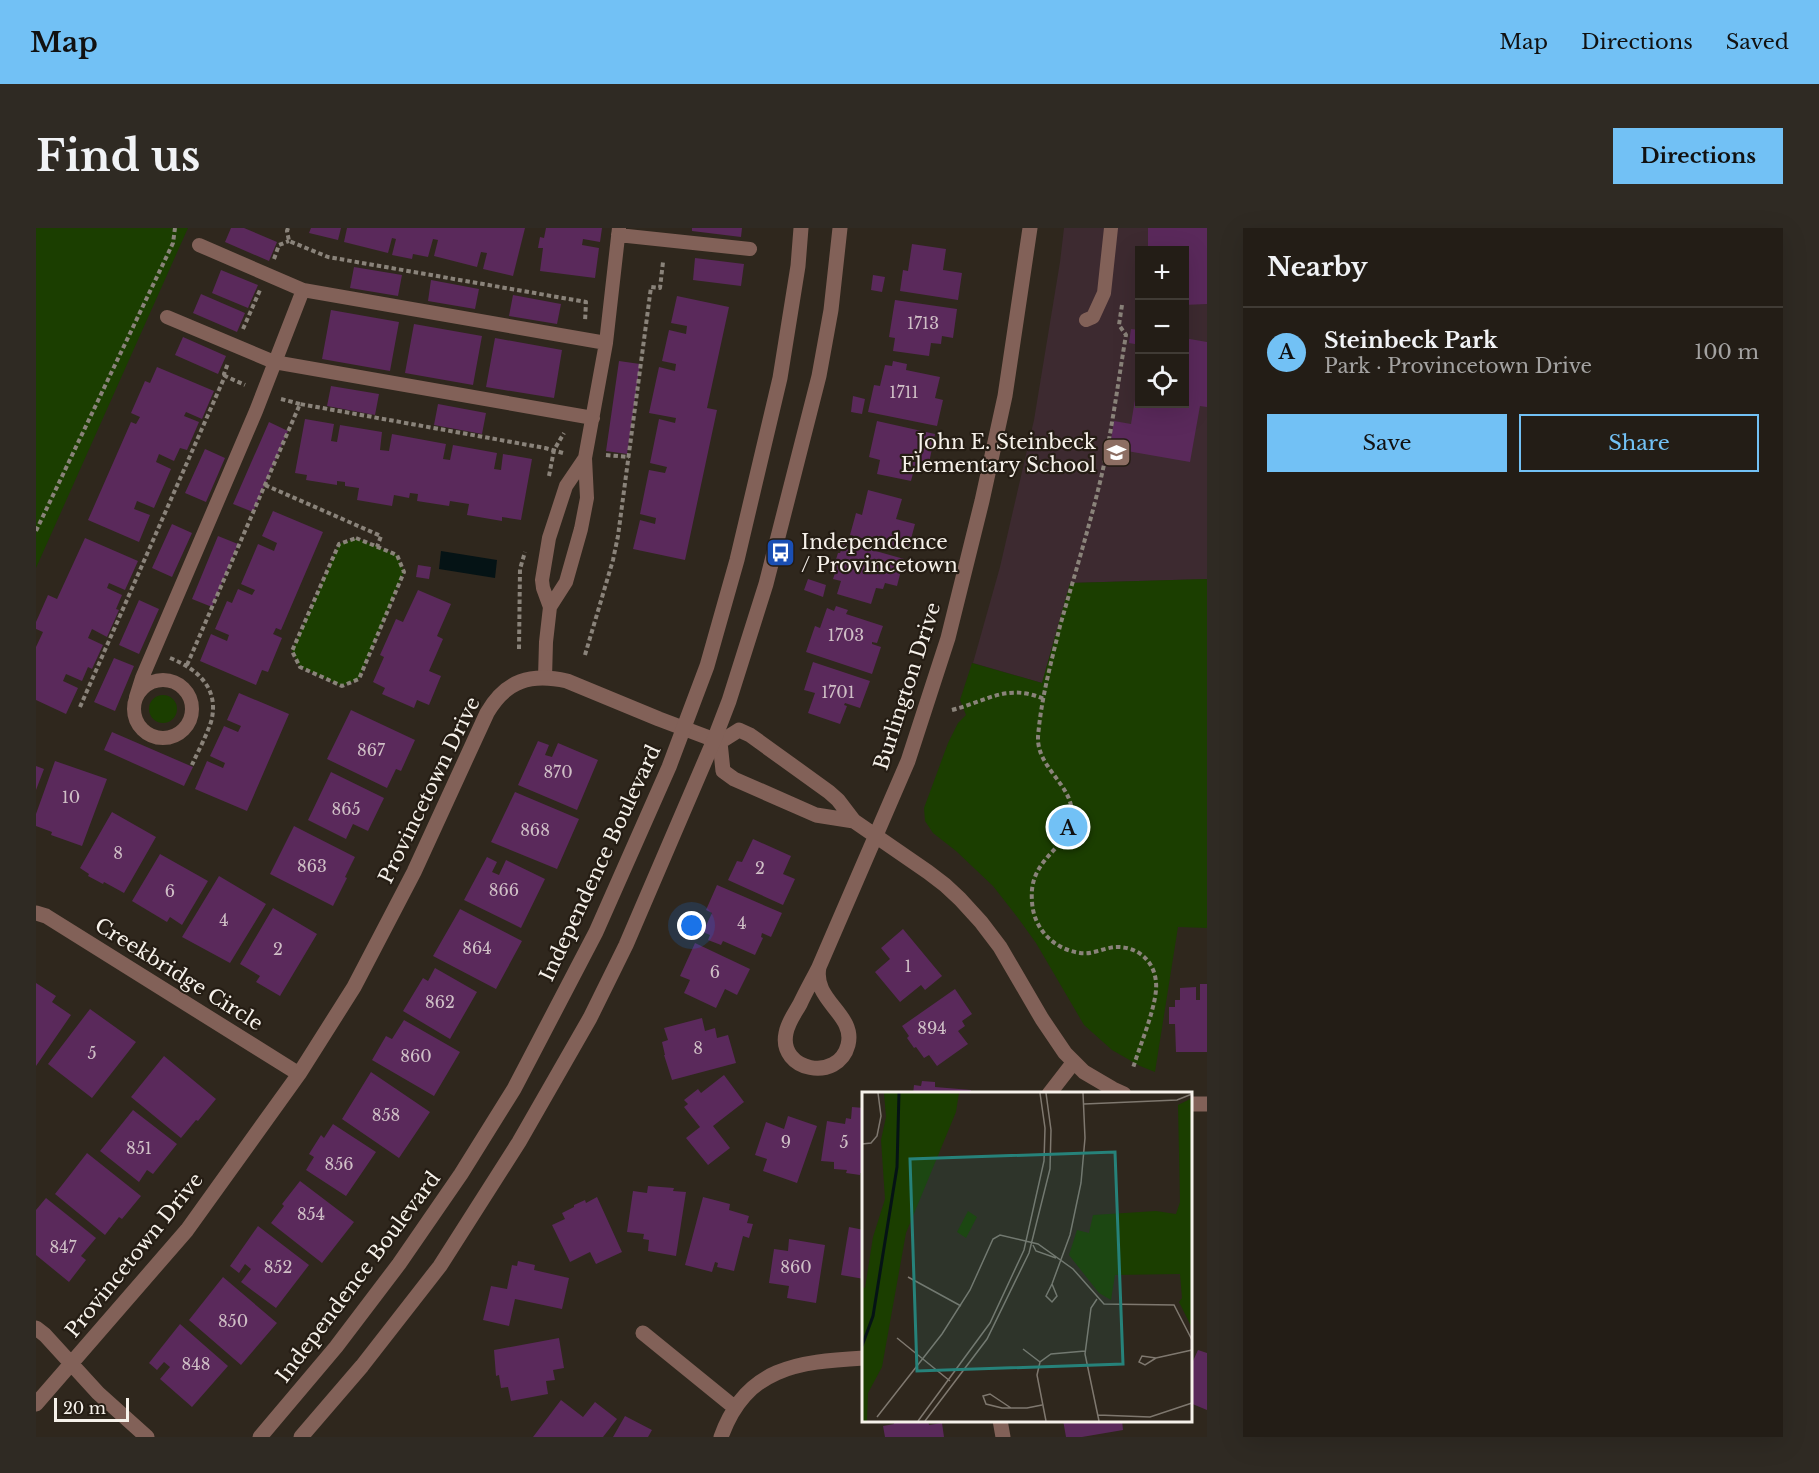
<!DOCTYPE html>
<meta charset="utf-8">
<style>
body{margin:0;font-family:"Libre Baskerville",serif;background:#2f2a23;color:#f1f3f6}
.controls{position:absolute;right:18px;top:18px;display:grid;overflow:hidden;border-radius:0px;box-shadow:0 6px 24px #0002}
.controls button{width:54px;height:54px;display:grid;place-items:center;padding:0;border:0;border-bottom:2px solid #403b35;background:#231d16;color:#f1f3f6;font:30px sans-serif}
.scale{position:absolute;left:18px;bottom:15px;width:75px;box-sizing:border-box;padding-left:6px;border:3px solid #f6f1ea;border-top:0;font-size:16px;line-height:21px;white-space:nowrap;color:#f6f1ea;-webkit-text-stroke:4px #251d14;paint-order:stroke}
.you{position:absolute;left:656px;top:698px;width:21px;height:21px;margin:-15px;border:4px solid #fff;border-radius:50%;background:#1a73e8;box-shadow:0 0 0 9px #1a73e833}
.badge{display:grid;place-items:center;width:39px;height:39px;border-radius:50%;background:#72c1f5;color:#111;font-size:20px;font-weight:700}
.pin{position:absolute;translate:-50% -50%;border:3px solid #fff;box-shadow:0 2px 6px #0006}
.list{margin:0;padding:0;list-style:none}
h2{display:flex;justify-content:space-between;align-items:center;height:78px;margin:0;padding:0 24px;font-size:26px}
h2 small{font-size:20px;font-weight:400;color:#a3a2a1}
.list li{display:grid;grid-template-columns:39px 1fr auto;gap:18px;align-items:center;box-sizing:border-box;height:90px;padding:0 24px;border-top:2px solid #403b35}
.list b{display:block;font-size:22px;white-space:nowrap}
.list p{margin:0;font-size:20px;white-space:nowrap;color:#a3a2a1}
.list em{font-size:20px;font-style:normal;color:#a3a2a1}
.actions{display:flex;gap:12px;padding:18px 24px}
.actions a{flex:1;padding:14px 0;border:2px solid #72c1f5;border-radius:0px;text-align:center;font-size:21px;color:#72c1f5}
.actions .main{background:#72c1f5;color:#111}
.icon{flex:none;width:33px;height:33px;fill:none;stroke:currentColor;stroke-width:2;stroke-linecap:round;stroke-linejoin:round}
.map{position:relative;flex:none;width:1171px;height:1209px;overflow:hidden;border-radius:0px}
header{display:flex;align-items:center;gap:36px;box-sizing:border-box;height:84px;padding:0 30px;background:#72c1f5;color:#111}
header strong{font-size:28px}
nav{display:flex;gap:33px;margin-inline-start:auto;font-size:21px}
.intro{display:flex;align-items:center;justify-content:space-between;box-sizing:border-box;height:144px;padding:0 36px}
h1{margin:0;font-size:42px}
.button{padding:15px 27px;border-radius:0px;background:#72c1f5;color:#111;font-size:21px;font-weight:700}
main{display:flex;gap:36px;padding:0 36px}
aside{flex:1;background:#231d16;border-radius:0px;box-shadow:0 6px 24px #0002}
.map>svg:first-child{display:block}
</style>
<header>
<strong>Map</strong>
<nav><a>Map</a><a>Directions</a><a>Saved</a></nav>
</header>
<div class="intro"><h1>Find us</h1><a class="button">Directions</a></div>
<main>
<div class="map">
<svg width="1171" height="1209" viewBox="0 0 1171 1209">
<rect width="100%" height="100%" fill="#2f271d"/>
<!-- education -->
<path fill="#3d2a30" fill-rule="evenodd" d="M1028,0H1171V351L1034,355L1006,455L937,435L964,339L998,192L1024,34ZM1104,22H1148V176H1104Z"/>
<!-- green -->
<path fill="#1b3e00" d="M0,0H152L0,340Z
M320,310L361,327L368,344L323,451L306,458L264,439L256,423L303,316Z
M1171,351V700L1142,699L1119,844L1104,838L1076,822L1048,797L1000,715L982,690L957,658L920,623L897,605L889,593L888,580L912,515L922,495L930,487L924,472L936,435L1006,455L1034,355Z
M113 481a14 14 0 1 1 28 0a14 14 0 1 1-28 0Z"/>
<!-- water -->
<path fill="#051315" d="M405,323L461,332L459,350L403,341Z"/>
<!-- building -->
<path fill="#5a295b" d="M195,0H208L241,14L233,33L189,14Z
M275,0H305L302,12L273,5Z
M311,0H489L477,48L447,41L451,25L445,24L441,39L398,28L402,12L397,11L392,29L377,26L376,31L356,27L360,11L356,10L352,25L308,14Z
M510,0H566L564,14L547,11L546,17L563,20L559,50L504,43L507,20H502L504,9L508,10Z
M656,0H706L705,9L656,3Z
M1112,0H1171V76L1148,77V22H1112Z
M876,16L910,21L907,42L926,45L922,72L864,63L867,42L872,43Z
M659,30L708,36L705,58L657,52Z
M318,39L366,47L362,68L314,60Z
M185,42L222,57L212,80L176,65Z
M837,47L849,49L846,64L835,62Z
M395,52L443,61L439,81L392,73Z
M165,66L209,85L201,104L157,85Z
M477,67L525,76L521,96L473,88Z
M641,68L693,79L671,180L681,182L649,332L597,321L604,292L619,296L620,290L604,286L613,242L629,245L631,239L614,235L623,191L639,195L640,190L613,185L623,139L639,143L640,136L626,133L633,102L650,106L651,98L635,95Z
M859,72L921,81L917,110L906,108L905,116L895,115L893,128L857,123L859,110L853,109Z
M295,82L363,94L354,143L286,131Z
M378,96L446,108L437,157L369,145Z
M1095,101L1104,102V117L1093,115Z
M147,109L190,128L182,146L139,127Z
M459,110L526,122L518,170L450,159Z
M1148,110L1171,114V179L1164,178L1154,234L1091,223L1092,216L1075,212L1078,193L1095,196L1102,153L1104,176H1148Z
M583,133L604,136L591,226L570,223Z
M857,133L871,136L870,142L904,149L899,170L907,172L901,198L832,184L838,157L844,158L849,137L856,138Z
M121,139L178,163L166,191L150,184L148,188L163,194L151,222L144,220L138,233L123,226L120,234L135,241L118,280L101,273L98,281L114,287L103,314L52,292L95,194L100,196L104,189L95,185L109,153L114,155Z
M295,158L343,166L339,187L291,178Z
M817,168L829,171L826,186L815,184Z
M402,176L450,185L446,206L398,197Z
M269,191L298,196L295,213L301,214L304,197L346,204L344,222L353,223L356,206L410,216L407,231L414,232L417,217L461,225L458,241L465,242L467,226L496,231L485,292L466,289V293L431,287L433,276L414,273L413,278L381,273L382,266L374,265L373,270L358,267L356,278L321,272L323,260L309,258V254L301,253V257L270,252L271,247L259,245Z
M841,193L899,206L893,235L878,231L877,234H880L875,253L841,246L844,232L833,229Z
M233,194L252,203L217,284L197,276Z
M169,221L189,230L170,274L149,265Z
M832,262L866,271L860,291L879,296L872,322L814,307L820,285L826,287Z
M237,283L287,304L245,402L240,400L237,406L246,410L232,444L226,442L220,457L164,433L175,406L191,413L193,407L179,401L191,373L196,375L202,361L216,367L219,362L205,356L222,316L238,323L241,315L226,308Z
M136,296L156,305L136,349L116,340Z
M182,308L202,316L176,379L156,371Z
M49,310L102,333L89,362L73,355L71,360L86,367L80,381L83,382L71,409L56,401L52,410L67,417L56,441L52,439L46,453L30,446L27,453L42,460L30,486L0,472V419L7,404L0,401V394L12,367L21,371Z
M808,314L868,331L861,358L849,355L847,361L840,360L835,376L801,366L805,353L797,351L801,339L798,338L802,325H804Z
M382,337L395,339L393,351L380,349Z
M772,351L790,357L787,369L768,362Z
M382,362L415,376L401,408L407,411L393,443L405,448L393,477L381,472L378,480L346,466L349,460L337,454L348,429L344,427L360,391L367,394Z
M103,372L123,381L103,426L83,417Z
M800,378L812,382L810,386L847,398L841,415L836,414V416L845,419L836,446L770,424L779,398L784,400L791,380L798,383Z
M78,430L98,438L79,483L58,474Z
M777,434L834,453L824,480L809,475L808,477L811,478L804,496L772,485L779,465L768,462Z
M203,465L253,486L211,583L159,561L171,533L187,540L189,535L174,528L188,498L202,504L205,498L191,492Z
M315,482L379,512L365,543L360,541L351,560L291,531Z
M76,504L157,539L148,558L68,522Z
M502,513L513,517L509,527L516,529L522,515L562,532L541,582L482,557Z
M19,533L71,551L46,618L15,607L16,604L0,598V586Z
M0,538L8,541L0,562Z
M295,544L348,570L332,603L317,596L310,611L272,592Z
M479,564L543,591L521,641L455,614Z
M76,584L120,609L88,665L68,654L67,656L52,648L53,646L44,640Z
M258,598L319,629L309,649L311,650L297,678L234,646Z
M717,611L755,628L747,646L759,651L747,677L692,652L701,633L706,634Z
M124,626L172,653L146,697L134,689L131,694L96,673Z
M451,629L461,634L456,644L463,647L470,632L509,651L485,700L428,672Z
M183,648L230,676L194,735L146,709Z
M681,657L746,685L735,709L726,705L725,709L727,710L719,727L687,713L685,717L672,712L674,707L667,704L676,685L670,682Z
M237,680L281,706L244,768L220,754L224,748L204,736Z
M424,681L486,713L460,761L397,728Z
M867,701L906,748L889,762L885,757L864,774L839,744L854,731L845,720Z
M659,715L714,741L701,767L689,761L680,780L648,765L654,752L644,748Z
M399,740L441,764L414,811L367,783L387,750L392,753Z
M0,755L20,768L16,774L35,787L0,838Z
M1164,756H1171V824H1140L1139,796H1133V779H1139V772H1144V760L1160,759V772H1164Z
M919,761L936,786L926,793L929,798L922,803L932,816L901,838L893,827L888,830L880,819L878,820L871,810L873,808L866,798Z
M54,781L100,814L56,870L12,836Z
M666,790L669,803L679,800L681,810L692,807L700,835L636,852L628,827H629L626,814L632,812L628,800Z
M368,792L424,824L398,868L336,832L350,808L356,811Z
M128,828L180,871L162,893L160,892L145,910L95,869Z
M335,844L394,884L363,930L306,891Z
M688,847L708,874L677,898L694,920L672,937L650,910L664,899L648,879L652,876L648,872L662,861L665,865Z
M886,853L899,854V859L935,862V866H877L878,857L885,858Z
M816,879L828,880V945H824V947L810,945L811,942L798,941V934L785,933L791,893L809,896L810,890L815,891Z
M97,882L141,916L117,946L111,942L103,954L64,923Z
M752,888L781,898L761,955L727,943L731,931L719,927L730,894L748,901Z
M297,896L340,924L310,968L270,942L278,929L273,926L285,907L288,910Z
M51,925L105,968L86,991L83,989L69,1007L19,966Z
M264,953L318,994L286,1035L235,995L248,978L246,976Z
M612,958L638,960L637,963L650,964L640,1028L612,1023L613,1012L607,1011L608,1006L591,1004L597,963L611,965Z
M561,969L586,1024L560,1036L554,1024L534,1034L516,997L529,991L526,985L538,979V977L549,972L550,975Z
M667,969L694,976L693,982L713,988L711,995L717,996L713,1010L707,1008L698,1043L681,1039L682,1035L679,1034L676,1044L649,1037Z
M10,970L60,1010L45,1028L50,1032L33,1054L0,1027V982Z
M222,998L273,1037L240,1080L205,1054L215,1041L209,1036L203,1045L194,1038Z
M813,999L828,1002V1051L805,1047Z
M753,1011L789,1017L780,1075L751,1070L753,1058L733,1055L738,1021L752,1023Z
M482,1033L499,1037L498,1042L533,1050L526,1081L479,1071L473,1098L447,1092L455,1058L471,1061L476,1037L481,1038Z
M187,1049L241,1095L205,1137L153,1092Z
M144,1096L192,1138L156,1179L124,1151L134,1139L128,1134L121,1142L113,1135Z
M523,1110L528,1140L517,1142L519,1152L510,1153L512,1166L475,1173L472,1159L465,1160L463,1147L460,1148L458,1122Z
M1162,1122L1171,1125V1182L1154,1175V1134L1155,1132L1157,1133Z
M525,1172L547,1189L559,1174L581,1191L567,1209H497Z
M589,1188L616,1202L612,1209H577Z
M858,1192H892L893,1197L906,1195L908,1209H849L847,1198L858,1196Z
M1027,1192H1086L1087,1202L1046,1209H1030Z"/>
<g fill="none" stroke-linecap="round" stroke-linejoin="round">
<!-- path -->
<path stroke="#8a837a" stroke-width="4" stroke-dasharray="4.5 3" stroke-linecap="butt" d="M252,0L251,3L253,13L292,29L550,74L549,94
M238,31L243,17L253,13
M1086,77L1083,97L1090,107C1082,154 1076,203 1065,250C1053,300 1038,349 1024,398C1015,435 1005,471 1002,509C1001,540 1036,556 1036,586C1035,622 992,628 996,673C997,700 1017,721 1044,725C1055,727 1068,720 1079,719C1105,718 1122,737 1120,762C1118,785 1104,817 1097,840
M207,101L224,62
M189,148L188,146L192,135
M245,171L264,176
M570,227L593,229
M513,248L518,222L528,205
M229,257L345,308L341,319
M0,303L137,15L139,0
M320,310L361,327L368,344L323,451L306,458L264,439L256,423L303,316Z
M483,421L484,341L489,324
M549,427L577,332L582,308L615,59L624,60L627,34
M134,430C162,441 184,461 175,494C170,509 162,523 156,537
M151,437L264,176L509,220L527,225
M44,479L189,148L209,157
M916,482C951,473 971,455 1008,471"/>
<!-- service -->
<path stroke="#826158" stroke-width="14" d="M582,7L714,21
M163,17L267,62L570,115
M131,89L238,134L557,190
M1050,92L1057,89L1068,65L1075,0
M514,379L507,360L506,352L513,310L530,258L549,230
M509,450L510,414L514,379L530,354L545,301L551,270L549,230L570,115L583,0
M98 481a29 29 0 1 1 58 0a29 29 0 1 1-58 0Z
M100,469L106,450L220,183L267,62"/>
<!-- minor -->
<path stroke="#826158" stroke-width="15" d="M684,514L703,502L714,507L793,564L802,572L818,593L892,644L909,657L924,671L945,694L964,719L1006,791L1029,825L1048,844L1077,861L1088,866
M684,514L687,543L698,551L780,587L818,593
M0,685L10,688L263,846
M783,739L872,533L912,410L946,273L969,168L994,0
M783,739C776,773 820,786 812,817C802,855 742,843 750,805C752,794 759,785 764,776C770,763 777,751 783,739Z
M1013,866L1037,835
M1154,876H1171
M0,1100L9,1107L62,1165L111,1209
M607,1105L698,1179
M0,1176L151,1002L263,846L318,759L378,644L451,485C470,452 495,445 531,453L623,491L684,514
M964,1192L967,1209
M685,1209C710,1139 761,1134 828,1130"/>
<!-- tertiary -->
<path stroke="#826158" stroke-width="15" d="M224,1209L300,1119L363,1036L425,946L478,861L560,704L633,539L671,438L701,332L744,150L762,38L765,0
M265,1209L326,1138L404,1038L483,914L554,790L590,717L678,512L693,473L730,356L783,148L795,82L804,0"/>
</g>
<!-- icons -->
<defs>
<symbol id="school-square" viewBox="-11 -11 22 22"><rect x="-9" y="-9" width="18" height="18" rx="4" fill="#8d6e63" stroke="#251d14"/><path d="M0-5L7-2L0 1L-7-2ZM-4 1L0 2.5L4 1V4Q0 6-4 4Z" fill="#fff"/></symbol>
<symbol id="bus-square" viewBox="-11 -11 22 22"><rect x="-9" y="-9" width="18" height="18" rx="4" fill="#1a4fb4" stroke="#251d14"/><path d="M-5-6H5V4H4V6H2V4H-2V6H-4V4H-5ZM-3.5-4V0h7V-4ZM-3.5 1.2v1.5H-2V1.2ZM2 1.2v1.5H3.5V1.2Z" fill="#fff"/></symbol>
</defs>
<g fill-rule="evenodd">
<use href="#school-square" x="1064" y="208" width="33" height="33"/>
<use href="#bus-square" x="728" y="308" width="33" height="33"/>
</g>
<g text-anchor="middle" dominant-baseline="central" stroke-width="4.5" stroke-linejoin="round" paint-order="stroke">
<!-- number labels -->
<g font-size="16" fill="#cfbfc6">
<text x="887" y="95">1713</text>
<text x="868" y="164">1711</text>
<text x="810" y="407">1703</text>
<text x="802" y="464">1701</text>
<text x="335" y="522">867</text>
<text x="522" y="544">870</text>
<text x="35" y="569">10</text>
<text x="310" y="581">865</text>
<text x="499" y="602">868</text>
<text x="82" y="625">8</text>
<text x="276" y="638">863</text>
<text x="724" y="640">2</text>
<text x="468" y="662">866</text>
<text x="134" y="663">6</text>
<text x="188" y="692">4</text>
<text x="706" y="695">4</text>
<text x="441" y="720">864</text>
<text x="242" y="721">2</text>
<text x="872" y="738">1</text>
<text x="679" y="744">6</text>
<text x="404" y="774">862</text>
<text x="896" y="800">894</text>
<text x="662" y="820">8</text>
<text x="56" y="825">5</text>
<text x="380" y="828">860</text>
<text x="350" y="887">858</text>
<text x="750" y="914">9</text>
<text x="808" y="914">5</text>
<text x="103" y="920">851</text>
<text x="303" y="936">856</text>
<text x="275" y="986">854</text>
<text x="27" y="1019">847</text>
<text x="242" y="1039">852</text>
<text x="760" y="1039">860</text>
<text x="197" y="1093">850</text>
<text x="160" y="1136">848</text>
</g>
<!-- poi labels -->
<g font-size="20" fill="#f6f1ea" stroke="#251d14" text-anchor="end">
<text x="1060" y="214">John E. Steinbeck<tspan x="1060" dy="23">Elementary School</tspan></text>
<text x="765" y="314" text-anchor="start">Independence<tspan x="765" dy="23">/ Provincetown</tspan></text>
</g>
<!-- street labels -->
<g font-size="20" fill="#f6f1ea" stroke="#251d14">
<text transform="translate(871 458) rotate(-72)">Burlington Drive</text>
<text transform="translate(393 562) rotate(-64)">Provincetown Drive</text>
<text transform="translate(564 635) rotate(-65)">Independence Boulevard</text>
<text transform="translate(143 746) rotate(32)">Creekbridge Circle</text>
<text transform="translate(98 1027) rotate(-51)">Provincetown Drive</text>
<text transform="translate(322 1049) rotate(-53)">Independence Boulevard</text>
</g>
</g>
<!-- overview -->
<g transform="translate(826 864)">
<rect width="330" height="330" fill="#2f271d"/>
<path d="M22,1H97L94,20L44,141L20,275L6,301L5,329H0V195L3,196L11,145L23,107L19,48L24,25ZM330,6V236L317,210L320,206L318,182L253,183L249,208L237,201L207,163L215,138L227,141L231,123L294,119L314,122L318,110L316,13ZM106,119L115,125L104,146L95,140Z" fill="#1b3e00"/>
<path fill="none" stroke="#051315" stroke-width="3" d="M0,254L11,224L35,75L37,1"/>
<path fill="none" stroke="#7f786f" stroke-width="1.5" d="M222,12L315,8L330,2M0,52L9,51L15,44L19,24L16,1M171,153L174,159L194,166M46,185L99,214M190,192L208,143L219,91L223,46L221,1M190,192L195,204L190,210L184,204ZM235,207L229,216L223,262L237,329M35,246L88,289M161,257L178,270M294,266L283,273L277,270L280,264L294,266L330,258M149,316L128,302L121,304L124,312L140,316H165L180,313M236,323L288,325L330,311M15,325L80,242L108,198L131,147L138,143L176,152L211,177L242,212L312,213L330,248M56,329L128,231L162,158L182,69L183,36L178,1M63,329L125,247L167,161L188,77L189,38L184,1M184,329L175,283L178,270L189,262L223,259"/>
<path fill="#26827a" fill-opacity="0.15" stroke="#26827a" stroke-width="3" d="M253,60L261,272L55,279L48,67Z"/>
<rect width="330" height="330" fill="none" stroke="#f6f1ea" stroke-width="3"/>
</g>
</svg>
<div class="controls">
<button>+</button>
<button>−</button>
<button><svg class="icon" aria-label="locate" viewBox="0 0 24 24"><circle cx="12" cy="12" r="6"/><path d="M12 2v4M12 18v4M2 12h4M18 12h4"/></svg></button>
</div>
<div class="scale">20 m</div>
<div class="you"></div>
<div class="pin badge" style="left:1032px;top:599px">A</div>
</div>
<aside>
<h2>Nearby<small></small></h2>
<ul class="list">
<li><span class="badge">A</span><div><b>Steinbeck Park</b><p>Park · Provincetown Drive</p></div><em>100 m</em></li>
</ul>
<div class="actions"><a class="main">Save</a><a>Share</a></div>
</aside>
</main>
